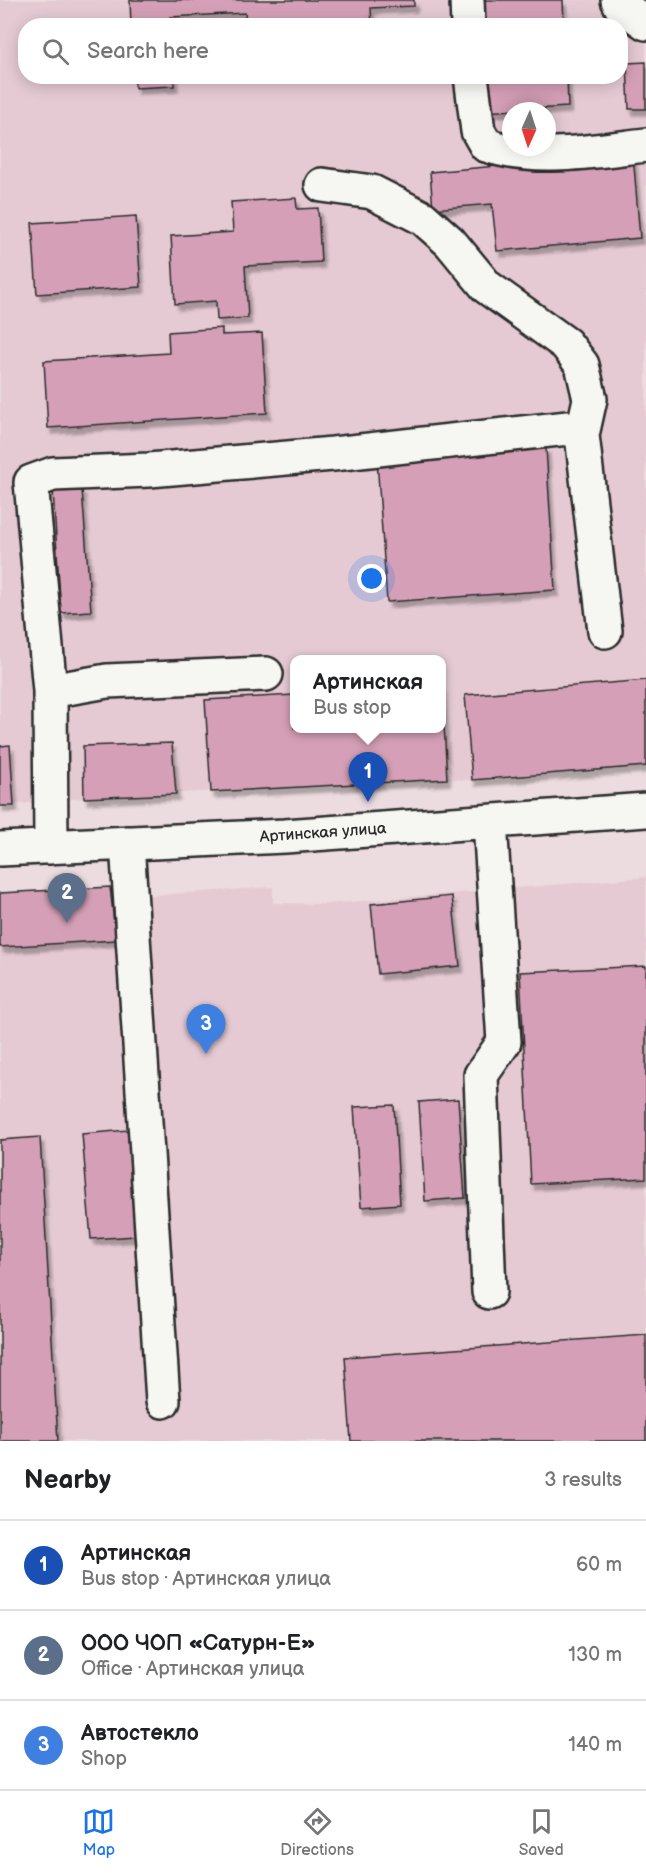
<!DOCTYPE html>
<meta charset="utf-8">
<style>
body{margin:0;font-family:"Balsamiq Sans",sans-serif;background:#f6f6f6;color:#202124}
.compass{position:absolute;left:502px;top:102px;width:54px;height:54px;border-radius:50%;background:#fff;box-shadow:0 3px 15px #0003;rotate:183deg}
.you{position:absolute;left:372px;top:579px;width:21px;height:21px;margin:-15px;border:4px solid #fff;border-radius:50%;background:#1a73e8;box-shadow:0 0 0 9px #1a73e833}
.badge{display:grid;place-items:center;width:39px;height:39px;border-radius:50%;background:#1a73e8;color:#fff;font-size:20px;font-weight:700}
.pin{position:absolute;translate:-50% -50px;filter:drop-shadow(0 2px 3px #0008)}
.pin::after{content:'';position:absolute;top:32px;width:21px;height:18px;background:inherit;clip-path:polygon(0 0,100% 0,50% 100%)}
.popup{position:absolute;left:290px;top:655px;width:156px;height:78px;box-sizing:border-box;display:grid;place-content:center;border-radius:12px;background:#fff;filter:drop-shadow(0 2px 4px #0005);font-size:20px;white-space:nowrap;color:#757577}
.popup b{font-size:22px;color:#202124}
.popup::after{content:'';position:absolute;left:50%;top:100%;margin-left:-12px;border:12px solid transparent;border-top-color:#fff}
.list{margin:0;padding:0;list-style:none}
h2{display:flex;justify-content:space-between;align-items:center;height:78px;margin:0;padding:0 24px;font-size:26px}
h2 small{font-size:20px;font-weight:400;color:#757577}
.list li{display:grid;grid-template-columns:39px 1fr auto;gap:18px;align-items:center;box-sizing:border-box;height:90px;padding:0 24px;border-top:2px solid #e0e0e0}
.list b{display:block;font-size:22px;white-space:nowrap}
.list p{margin:0;font-size:20px;white-space:nowrap;color:#757577}
.list em{font-size:20px;font-style:normal;color:#757577}
.icon{flex:none;width:33px;height:33px;fill:none;stroke:currentColor;stroke-width:2;stroke-linecap:round;stroke-linejoin:round}
.map{position:relative;flex:none;width:646px;height:1441px;overflow:hidden}
.search{position:absolute;background:#fff;box-shadow:0 3px 15px #0003;left:18px;right:18px;top:18px;height:66px;display:flex;align-items:center;gap:15px;box-sizing:border-box;padding:0 21px;border-radius:24px;color:#757577;font-size:22px}
.sheet{height:348px;background:#fff}
nav{display:flex;justify-content:space-around;align-items:center;box-sizing:border-box;height:84px;border-top:2px solid #e0e0e0;background:#fff;font-size:16px;color:#757577}
nav a{display:grid;justify-items:center;gap:3px}
nav .on{color:#1a73e8}
.map>svg:first-child{display:block}
</style>
<div class="map">
<svg width="646" height="1441" viewBox="0 0 646 1441">
<defs>
<filter id="shadow"><feDropShadow dx="3.5" dy="6" stdDeviation="1.5" flood-color="#0004"/></filter>
</defs>
<rect width="100%" height="100%" fill="#ecdce0"/>
<filter id="ink" filterUnits="userSpaceOnUse"><feTurbulence type="fractalNoise" baseFrequency=".0167" numOctaves="2"/><feDisplacementMap in="SourceGraphic" scale="12" xChannelSelector="R" yChannelSelector="G"/><feConvolveMatrix kernelMatrix="1 2 1 2 8 2 1 2 1" color-interpolation-filters="sRGB"/></filter>
<g filter="url(#ink)">
<!-- built -->
<path fill="#e5cad4" fill-rule="evenodd" d="M0,0H646V766L472,780L447,779L84,798L0,806ZM26,26H620V76H26ZM511,111H547V147H511ZM294,660H442V728H294Z
M646,877V1441H0V893L110,887L112,898L273,887V903L326,904Z"/>
<!-- building -->
<path fill="#d5a0b7" stroke="#2b2b2b" stroke-width="1.5" filter="url(#shadow)" d="M130,0H414V6L371,8L372,26H246L245,13L170,17L171,26H131Z
M478,0H563L564,26H479Z
M646,62V109H629L627,63Z
M134,76H174V86L135,88Z
M482,76H567L568,107L484,112Z
M633,154L640,238L497,251L492,204L433,209L430,172Z
M296,198L297,209L318,208L321,262L245,266L248,318L217,320L216,301L175,304L171,236L233,232L231,202Z
M136,216L141,287L37,294L32,223Z
M222,328V335L262,333L267,413L48,428L44,361L169,353L168,332Z
M546,448L555,590L387,602L377,460Z
M82,489L91,611L61,613L53,491Z
M646,680V766L472,780L465,695Z
M442,687L447,779L211,792L205,700L294,695V728H442Z
M172,743L176,794L84,798L83,746Z
M10,745L14,806H0V746Z
M110,887L116,940L0,947V893Z
M452,896L460,966L378,974L371,904Z
M646,966V1178L531,1184L520,972Z
M458,1099L465,1198L425,1201L419,1102Z
M394,1105L400,1204L361,1207L354,1107Z
M128,1130L136,1236L91,1239L82,1134Z
M40,1137L58,1441H0V1140Z
M646,1335V1441H351L345,1357Z"/>
<g fill="none" stroke-linecap="round" stroke-linejoin="round">
<defs>
<path id="minor" d="M467,0L468,26
M618,0L621,6L646,23
M471,76L478,131L486,145C536,162 594,151 646,145
M322,185L372,192L423,218L450,242L487,287L566,344L582,365L590,399L582,435
M50,691L107,681L266,674
M127,843L163,1401
M51,847L50,691L31,482L53,474L149,470L333,454L568,428L582,435L605,631
M0,849L285,836L646,810
M489,1292L481,1075L504,1042L490,822"/>
</defs>
<!-- minor casing -->
<use href="#minor" stroke="#2b2b2b" stroke-width="38"/>
<!-- minor -->
<use href="#minor" stroke="#f6f6f2" stroke-width="33"/>
</g>
</g>
<g text-anchor="middle" dominant-baseline="central" stroke-width="5" stroke-linejoin="round" paint-order="stroke">
<!-- street labels -->
<g font-size="16" fill="#2b2b2b" stroke="#f6f6f2">
<text transform="translate(323 833) rotate(-4)">Артинская улица</text>
</g>
</g>
</svg>
<svg class="compass" viewBox="-18 -18 36 36"><path d="M0-13l5 13h-10z" fill="#e53935"/><path d="M0 13l5-13h-10z" fill="#757577"/></svg>
<div class="you"></div>
<div class="pin badge" style="left:368px;top:802px;background:#1a4fb4">1</div>
<div class="popup"><b>Артинская</b>Bus stop</div>
<div class="pin badge" style="left:67px;top:923px;background:#5c6f8a">2</div>
<div class="pin badge" style="left:206px;top:1054px;background:#3f7fe0">3</div>
<div class="search"><svg class="icon" aria-label="search" viewBox="0 0 24 24"><circle cx="10" cy="10" r="6"/><path d="M15 15l6 6"/></svg>Search here</div>
</div>
<section class="sheet">
<h2>Nearby<small>3 results</small></h2>
<ul class="list">
<li><span class="badge" style="background:#1a4fb4">1</span><div><b>Артинская</b><p>Bus stop · Артинская улица</p></div><em>60 m</em></li>
<li><span class="badge" style="background:#5c6f8a">2</span><div><b>ООО ЧОП «Сатурн-Е»</b><p>Office · Артинская улица</p></div><em>130 m</em></li>
<li><span class="badge" style="background:#3f7fe0">3</span><div><b>Автостекло</b><p>Shop</p></div><em>140 m</em></li>
</ul>
</section>
<nav>
<a class="on"><svg class="icon" aria-label="map" viewBox="0 0 24 24"><path d="M3 6l6-2 6 2 6-2v14l-6 2-6-2-6 2zM9 4v14M15 6v14"/></svg>Map</a>
<a><svg class="icon" aria-label="directions" viewBox="0 0 24 24"><path d="M12 3l9 9-9 9-9-9zM9 14v-3h6M13 9l2 2-2 2"/></svg>Directions</a>
<a><svg class="icon" aria-label="saved" viewBox="0 0 24 24"><path d="M7 4h10v16l-5-4-5 4z"/></svg>Saved</a>
</nav>
